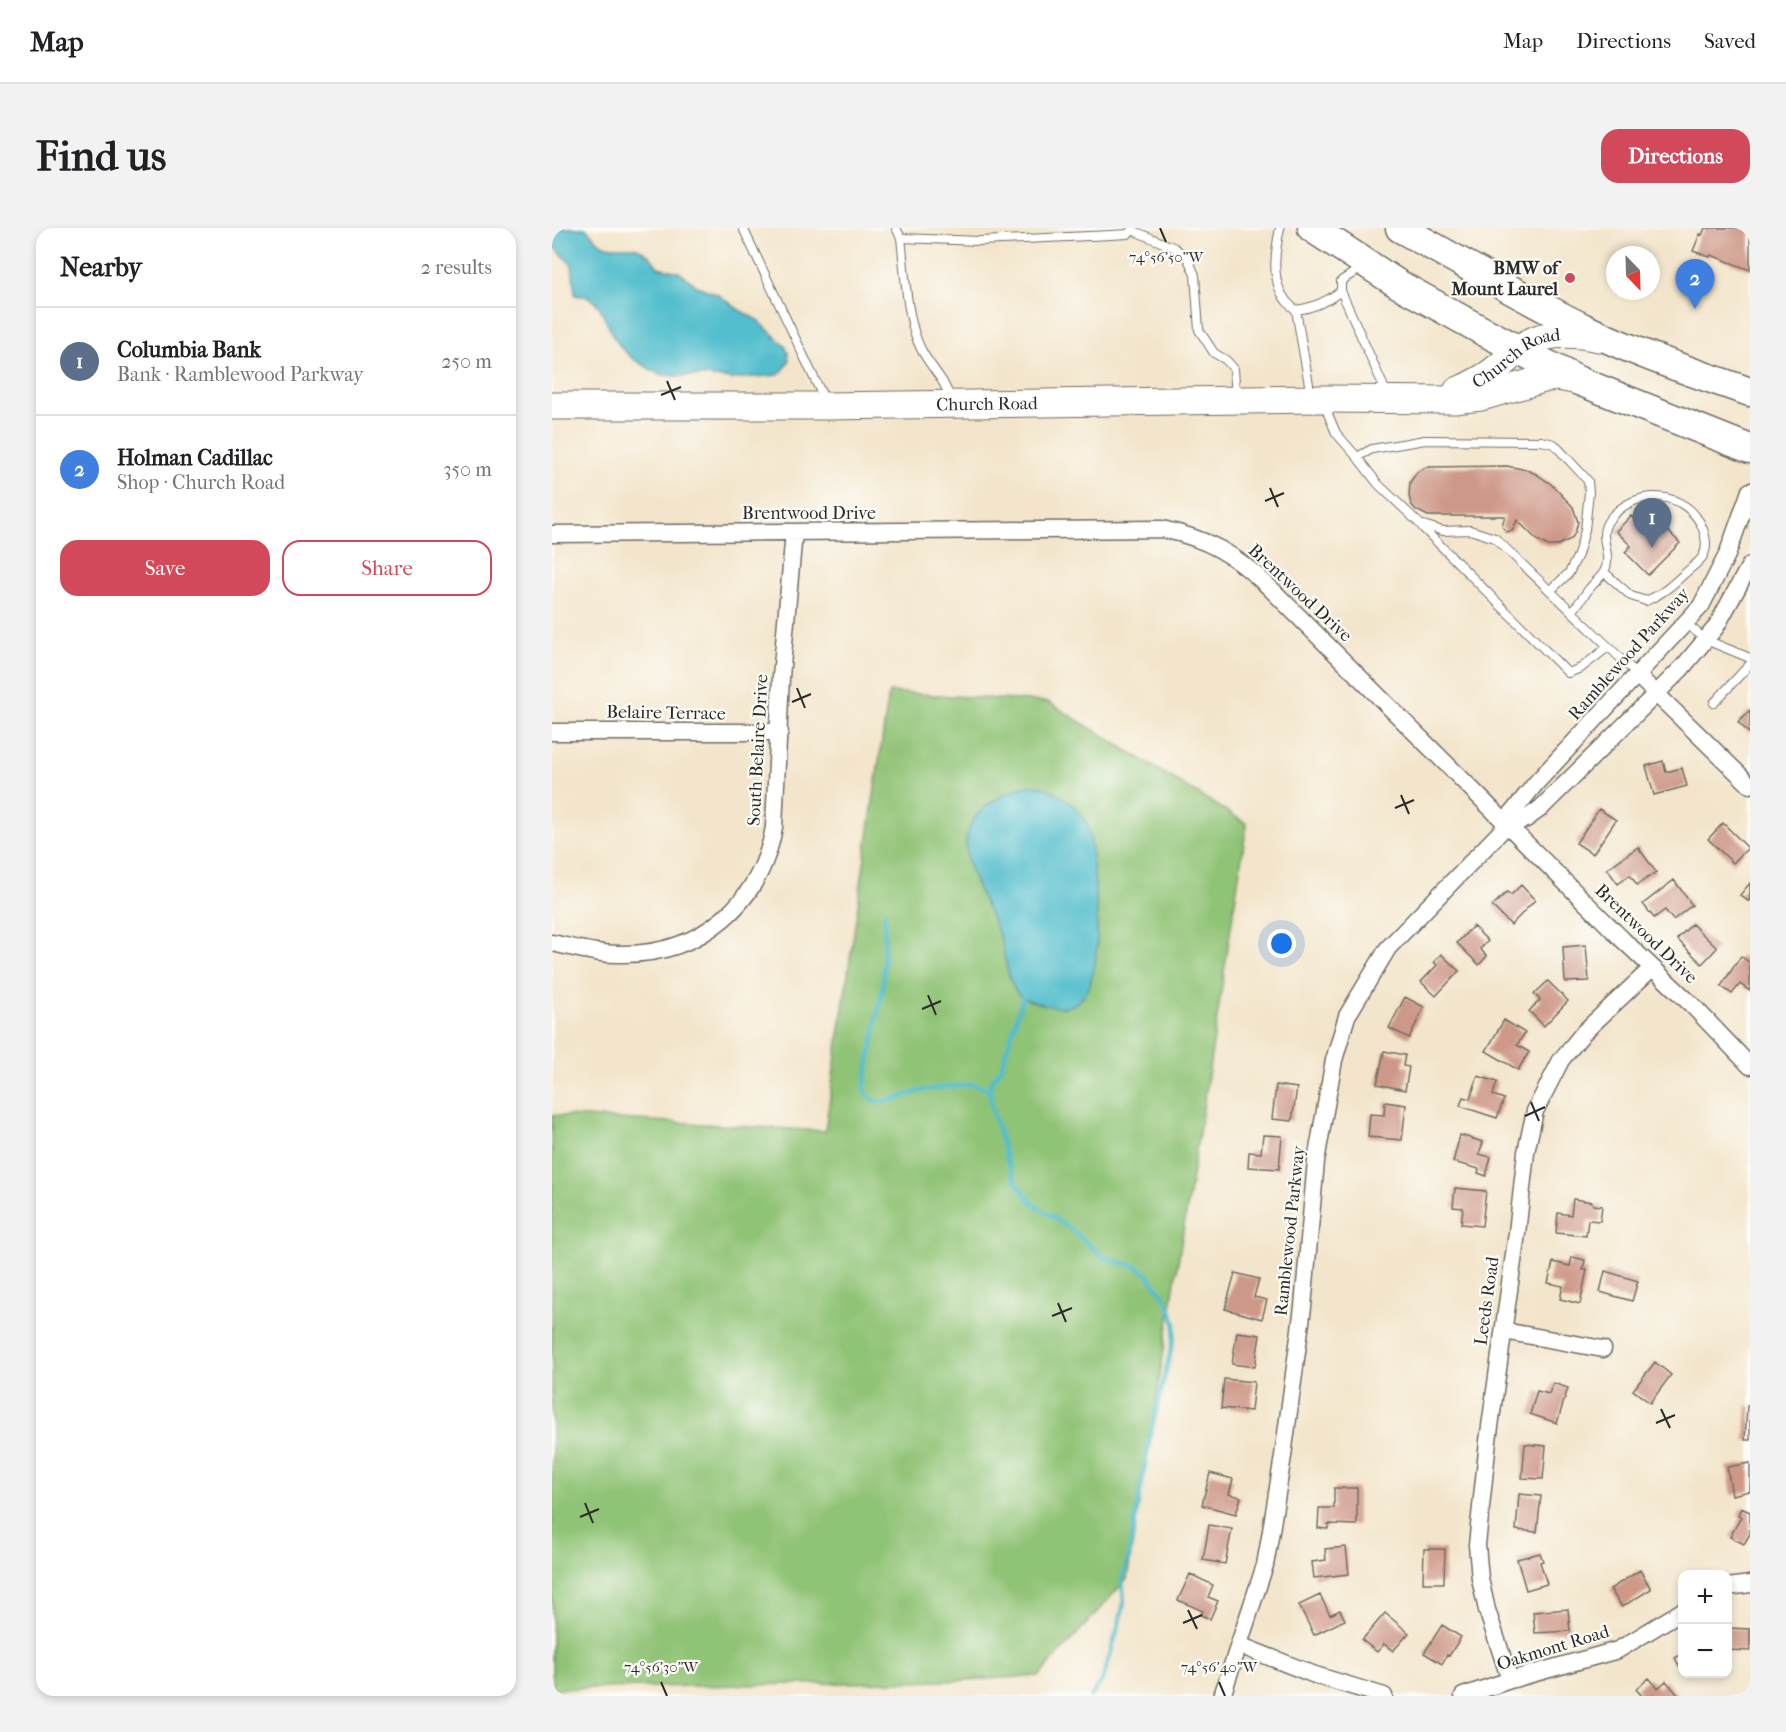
<!DOCTYPE html>
<meta charset="utf-8">
<style>
body{margin:0;font-family:"IM FELL French Canon",serif;background:#f2f2f2;color:#202124}
.controls{position:absolute;right:18px;bottom:18px;display:grid;overflow:hidden;border-radius:12px;box-shadow:0 3px 9px #0003}
.controls button{width:54px;height:54px;display:grid;place-items:center;padding:0;border:0;border-bottom:2px solid #e0e0e0;background:#fff;color:#202124;font:30px sans-serif}
.compass{position:absolute;left:1054px;top:18px;width:54px;height:54px;border-radius:50%;background:#fff;box-shadow:0 3px 9px #0003;rotate:157deg}
.you{position:absolute;left:730px;top:716px;width:21px;height:21px;margin:-15px;border:4px solid #fff;border-radius:50%;background:#1a73e8;box-shadow:0 0 0 9px #1a73e833}
.badge{display:grid;place-items:center;width:39px;height:39px;border-radius:50%;background:#d1495b;color:#fff;font-size:20px;font-weight:700}
.pin{position:absolute;translate:-50% -50px;filter:drop-shadow(0 2px 3px #0008)}
.pin::after{content:'';position:absolute;top:32px;width:21px;height:18px;background:inherit;clip-path:polygon(0 0,100% 0,50% 100%)}
.list{margin:0;padding:0;list-style:none}
h2{display:flex;justify-content:space-between;align-items:center;height:78px;margin:0;padding:0 24px;font-size:26px}
h2 small{font-size:20px;font-weight:400;color:#757577}
.list li{display:grid;grid-template-columns:39px 1fr auto;gap:18px;align-items:center;box-sizing:border-box;height:108px;padding:0 24px;border-top:2px solid #e0e0e0}
.list b{display:block;font-size:22px;white-space:nowrap}
.list p{margin:0;font-size:20px;white-space:nowrap;color:#757577}
.list em{font-size:20px;font-style:normal;color:#757577}
.actions{display:flex;gap:12px;padding:18px 24px}
.actions a{flex:1;padding:14px 0;border:2px solid #d1495b;border-radius:18px;text-align:center;font-size:21px;color:#d1495b}
.actions .main{background:#d1495b;color:#fff}
.map{position:relative;flex:none;width:1198px;height:1468px;overflow:hidden;border-radius:18px}
header{display:flex;align-items:center;gap:36px;box-sizing:border-box;height:84px;padding:0 30px;background:#fff;border-bottom:2px solid #e0e0e0}
header strong{font-size:28px}
nav{display:flex;gap:33px;margin-inline-start:auto;font-size:21px}
.intro{display:flex;align-items:center;justify-content:space-between;box-sizing:border-box;height:144px;padding:0 36px}
h1{margin:0;font-size:42px}
.button{padding:15px 27px;border-radius:18px;background:#d1495b;color:#fff;font-size:21px;font-weight:700}
main{display:flex;gap:36px;padding:0 36px}
aside{flex:1;background:#fff;border-radius:18px;box-shadow:0 3px 9px #0003}
.map>svg:first-child{display:block}
</style>
<header>
<strong>Map</strong>
<nav><a>Map</a><a>Directions</a><a>Saved</a></nav>
</header>
<div class="intro"><h1>Find us</h1><a class="button">Directions</a></div>
<main>
<aside>
<h2>Nearby<small>2 results</small></h2>
<ul class="list">
<li><span class="badge" style="background:#5c6f8a">1</span><div><b>Columbia Bank</b><p>Bank · Ramblewood Parkway</p></div><em>250 m</em></li>
<li><span class="badge" style="background:#3f7fe0">2</span><div><b>Holman Cadillac</b><p>Shop · Church Road</p></div><em>350 m</em></li>
</ul>
<div class="actions"><a class="main">Save</a><a>Share</a></div>
</aside>
<div class="map">
<svg width="1198" height="1468" viewBox="0 0 1198 1468">
<rect width="100%" height="100%" fill="#fdfcf7"/>
<filter id="ink" filterUnits="userSpaceOnUse"><feTurbulence type="fractalNoise" baseFrequency=".0167" numOctaves="2"/><feDisplacementMap in="SourceGraphic" scale="12" xChannelSelector="R" yChannelSelector="G"/><feConvolveMatrix kernelMatrix="1 2 1 2 8 2 1 2 1" color-interpolation-filters="sRGB"/></filter>
<filter id="wash" filterUnits="userSpaceOnUse"><feTurbulence type="fractalNoise" baseFrequency=".008" numOctaves="4" result="noise"/><feDisplacementMap in="SourceGraphic" scale="24" xChannelSelector="R" yChannelSelector="G"/><feGaussianBlur stdDeviation="1.35" result="paint"/><feColorMatrix in="noise" values="0 0 0 0 0 0 0 0 0 0 0 0 0 0 0 0 0 1.4 0 .05"/><feComposite in="paint" operator="in"/></filter>
<g filter="url(#wash)">
<rect width="100%" height="100%" fill="#f3e5cb"/>
<!-- green -->
<path fill="#8fc374" stroke="#5d7750" stroke-width="1.5" d="M337,464L496,474L695,596L651,880L575,1351L487,1448L395,1453L0,1461V887L273,903Z"/>
<!-- water -->
<path fill="#53becd" stroke="#3f747c" stroke-width="1.5" d="M0,0H33C39,5 45,14 52,17C66,23 81,12 95,27H97L106,39L127,44L145,58L165,66L189,83L207,93L233,118L236,125L237,133L230,144L226,147L180,151L153,148H122L106,146L80,130L70,121L61,108L47,78L42,73L37,69L23,67L20,37L0,17Z
M482,557C501,559 523,576 533,592C539,603 539,615 540,627C543,659 559,770 515,779C505,781 475,774 467,767C454,754 454,725 447,707C431,664 386,609 440,574C454,565 465,559 482,557Z"/>
<g fill="none" stroke-linecap="round" stroke-linejoin="round">
<!-- stream -->
<path stroke="#53becd" stroke-width="4.5" d="M333,685L331,758L312,861L319,871L328,874L340,872L372,862L419,856L433,860L438,865
M472,765L452,831L448,842L439,853L438,862L439,876L455,933L464,954L481,976L517,1000L551,1029L586,1039L596,1047L614,1071L619,1083L623,1096L622,1110L599,1203L576,1331L570,1352L572,1375L567,1396L551,1451L539,1468"/>
</g>
<g id="blocks">
<!-- building -->
<path fill="#ce9888" d="M1153,0H1198V42L1159,27L1158,29L1141,23L1148,6L1150,7Z
M955,238L975,242L984,246L999,256L1021,279L1026,294L1023,305L1019,311L1004,318H996L985,312L965,292L960,303L954,304L950,298L953,288H876L864,282L859,276L857,268L858,254L865,244L874,239Z
M1079,288L1095,304L1106,293L1128,315L1096,347L1073,324L1079,318L1064,303Z
M1198,482V506L1186,494Z
M1111,533L1114,544L1130,540L1135,558L1102,567L1094,538Z
M1047,581L1064,592L1041,626L1024,615Z
M1171,595L1196,620L1181,635L1156,611Z
M1086,619L1104,644L1085,657L1078,647L1066,656L1055,641Z
M1122,652L1140,677L1121,692L1113,682L1102,690L1091,676Z
M1198,655V672L1196,673L1188,667Z
M969,657L983,672L959,697L940,678L955,664L959,667Z
M1140,696L1165,720L1150,736L1125,711Z
M921,698L936,713L928,721L935,728L927,737L905,715Z
M1034,717L1037,753L1013,754L1011,719Z
M889,726L907,743L884,768L869,754L885,737L882,734Z
M1189,728L1198,735V763L1188,756L1180,766L1169,758Z
M996,753L1016,773L992,798L977,783L988,772L982,766Z
M853,769L872,779L857,810L837,800Z
M952,792L973,805L965,817L977,824L966,842L934,823Z
M832,823L853,827L851,838L857,839L853,862L825,856Z
M926,848L945,854L941,867L952,871L945,890L908,878L911,869L918,871Z
M724,857L745,860L740,893L720,891Z
M833,874L854,877L850,912L816,909L818,886L832,887Z
M711,907L730,908L727,941L696,939L697,924L709,925Z
M908,907L931,914L927,926L939,929L934,948L926,945L927,941L901,934Z
M903,960L934,963L930,998L909,996L911,980L901,979Z
M1021,971L1040,974L1041,977L1050,978L1048,993L1036,992L1034,1008L1004,1005L1006,985L1019,987Z
M1020,1029L1033,1032L1031,1042H1035L1028,1076L1008,1071L1011,1058L996,1055L1001,1034L1018,1038Z
M1053,1043L1086,1053L1080,1073L1048,1064Z
M683,1045L707,1051L702,1069L715,1072L710,1091L673,1081Z
M685,1104L708,1107L703,1139L680,1136Z
M1103,1134L1119,1147L1098,1175L1081,1162Z
M672,1151L702,1154L699,1183L669,1180Z
M1001,1155L1016,1160L1005,1195L978,1186L985,1163L997,1166Z
M1195,1178H1198V1212H1193Z
M973,1216L994,1218L991,1251L970,1250Z
M1198,1235V1263L1180,1267L1175,1239Z
M658,1245L681,1251L677,1266L689,1269L684,1286L650,1277Z
M782,1260H805V1297L776,1296V1301L766,1300L767,1280H782Z
M967,1266L989,1268L985,1304L964,1302Z
M1189,1280L1198,1284V1306L1192,1316L1178,1309L1189,1289L1186,1287Z
M657,1297L680,1301L673,1336L651,1332Z
M794,1319L797,1346L762,1350L760,1334L774,1332L773,1321Z
M872,1321H893L892,1355H871Z
M988,1325L991,1333L988,1334L995,1356L974,1362L965,1331Z
M1088,1342L1099,1361L1070,1379L1058,1361Z
M638,1346L661,1357L656,1369L666,1373L658,1391L649,1387L651,1383L626,1372Z
M768,1367L778,1387L788,1382L793,1392L762,1407L747,1377Z
M1016,1381L1018,1403L983,1405L981,1384Z
M833,1385L857,1405L841,1423L832,1416L825,1424L810,1412Z
M890,1397L909,1409L897,1428L895,1427L890,1436L872,1425Z
M1176,1400L1198,1401V1423L1176,1422Z
M1130,1426V1443L1123,1430Z
M1097,1450L1106,1460L1114,1453L1127,1468H1090L1084,1461Z"/>
</g>
</g>
<g filter="url(#ink)">
<use href="#blocks" fill-opacity="0" stroke="#716c63" stroke-width="1.5"/>
<g fill="none" stroke-linecap="round" stroke-linejoin="round">
<defs>
<path id="service" d="M191,0L274,175
M344,0L349,10C353,42 354,92 369,121C379,141 392,149 399,173
M728,0C722,28 717,63 744,82C761,80 776,73 789,63
M580,2L623,20L636,31L643,47L647,102L662,125L674,132L682,141L684,170
M349,10L428,13L559,7L576,6L581,0
M812,38L789,53V63L835,166
M744,82L759,168
M771,174L784,205L805,229
M870,299L1016,445L1029,440L1056,419
M998,363L1017,345L1026,327L1033,302L1037,264L1036,253L1028,244L1002,216L989,213L873,212L820,221L805,229L826,256L868,296L891,303L918,302L943,310L1086,447
M1020,384C1026,376 1031,369 1037,361C1041,356 1048,350 1052,344C1062,326 1044,309 1057,292C1082,259 1135,261 1151,301C1154,310 1156,319 1151,328C1147,335 1137,341 1131,347C1118,359 1110,366 1094,373L1079,368L1052,344
M1135,396L1154,412L1198,430
M1162,475L1198,436"/>
<path id="minor" d="M0,306L610,301C657,311 682,326 717,359L1071,712L1140,777L1198,838
M1086,448L1198,557
M0,504H228
M956,596L974,591L989,580L1130,440L1164,399L1198,337
M0,715C24,720 48,727 72,726C149,726 209,675 222,599L229,449L242,304
M952,1103L1051,1121
M1176,1359L1198,1356
M687,1417L763,1447L832,1468
M958,1452L935,1382L928,1351L925,1317L936,1213L965,1005L974,924L983,883L1009,832L1032,804L1100,740
M670,1468L713,1337L718,1309L731,1228L751,1079L764,933L782,832L795,788L836,720L956,596L960,585L984,555L1149,378L1175,327L1198,263
M911,1468L958,1452L1066,1422L1130,1383"/>
<g id="primary">
<path id="s1" d="M905,163C919,157 933,150 945,140C955,132 964,123 974,116C996,103 1023,105 1047,110"/>
<path id="s2" d="M0,178H275L770,171L902,172L929,169L995,150L1006,149L1027,153"/>
</g>
<path id="trunk" d="M760,0L846,56L929,102L1027,153L1198,221
M848,0C909,34 969,69 1032,100C1086,126 1142,145 1198,164"/>
</defs>
<!-- service casing -->
<use href="#service" stroke="#716c63" stroke-width="10"/>
<!-- minor casing -->
<use href="#minor" stroke="#716c63" stroke-width="19"/>
<!-- primary casing -->
<use href="#primary" stroke="#716c63" stroke-width="29"/>
<!-- trunk casing -->
<use href="#trunk" stroke="#716c63" stroke-width="31"/>
<!-- service -->
<use href="#service" stroke="#fff" stroke-width="8"/>
<!-- minor -->
<use href="#minor" stroke="#fff" stroke-width="16"/>
<!-- primary -->
<use href="#primary" stroke="#fff" stroke-width="27"/>
<!-- trunk -->
<use href="#trunk" stroke="#fff" stroke-width="28"/>
</g>
</g>
<!-- ticks -->
<path fill="none" stroke="#2b2b2b" stroke-width="2" d="M608,0L614,14M115,153L123,172M109,167L129,159M718,260L726,279M713,273L732,265M245,460L253,480M240,474L259,466M849,567L857,586M843,580L862,572M376,767L384,787M370,781L389,773M979,874L987,893M973,888L993,879M506,1075L514,1094M500,1088L520,1080M1109,1181L1118,1200M1104,1195L1123,1187M33,1275L41,1295M28,1289L47,1281M636,1382L645,1401M631,1395L650,1387M109,1454L115,1468M667,1454L673,1468"/>
<!-- markers -->
<circle fill="#d1495b" stroke="#fdfcf7" stroke-width="2" cx="1018" cy="50" r="6"/>
<g text-anchor="middle" dominant-baseline="central" stroke-width="4.5" stroke-linejoin="round" paint-order="stroke">
<!-- poi labels -->
<g font-size="18" font-weight="bold" fill="#2b2b2b" stroke="#fdfcf7" text-anchor="end">
<text x="1006" y="40">BMW of<tspan x="1006" dy="21">Mount Laurel</tspan></text>
</g>
<!-- street labels -->
<g font-size="18" fill="#2b2b2b" stroke="#fdfcf7">
<text stroke="none"><textPath href="#s1" startOffset="69">Church Road</textPath></text>
<text stroke="none"><textPath href="#s2" startOffset="435">Church Road</textPath></text>
<text x="257" y="285">Brentwood Drive</text>
<text transform="translate(748 365) rotate(43)">Brentwood Drive</text>
<text transform="translate(1077 426) rotate(-48)">Ramblewood Parkway</text>
<text transform="translate(114 485) rotate(1)">Belaire Terrace</text>
<text transform="translate(206 522) rotate(-87)">South Belaire Drive</text>
<text transform="translate(1094 706) rotate(44)">Brentwood Drive</text>
<text transform="translate(738 1003) rotate(-84)">Ramblewood Parkway</text>
<text transform="translate(935 1073) rotate(-82)">Leeds Road</text>
<text transform="translate(1001 1420) rotate(-17)">Oakmont Road</text>
</g>
</g>
<g font-size="15" text-anchor="middle" fill="#2b2b2b" stroke="#fdfcf7" stroke-width="4.5" stroke-linejoin="round" paint-order="stroke">
<text x="614" y="34">74°56'50"W</text>
<text x="109" y="1444">74°56'30"W</text>
<text x="667" y="1444">74°56'40"W</text>
</g>
</svg>
<div class="controls">
<button>+</button>
<button>−</button>
</div>
<svg class="compass" viewBox="-18 -18 36 36"><path d="M0-13l5 13h-10z" fill="#e53935"/><path d="M0 13l5-13h-10z" fill="#757577"/></svg>
<div class="you"></div>
<div class="pin badge" style="left:1100px;top:320px;background:#5c6f8a">1</div>
<div class="pin badge" style="left:1143px;top:81px;background:#3f7fe0">2</div>
</div>
</main>
